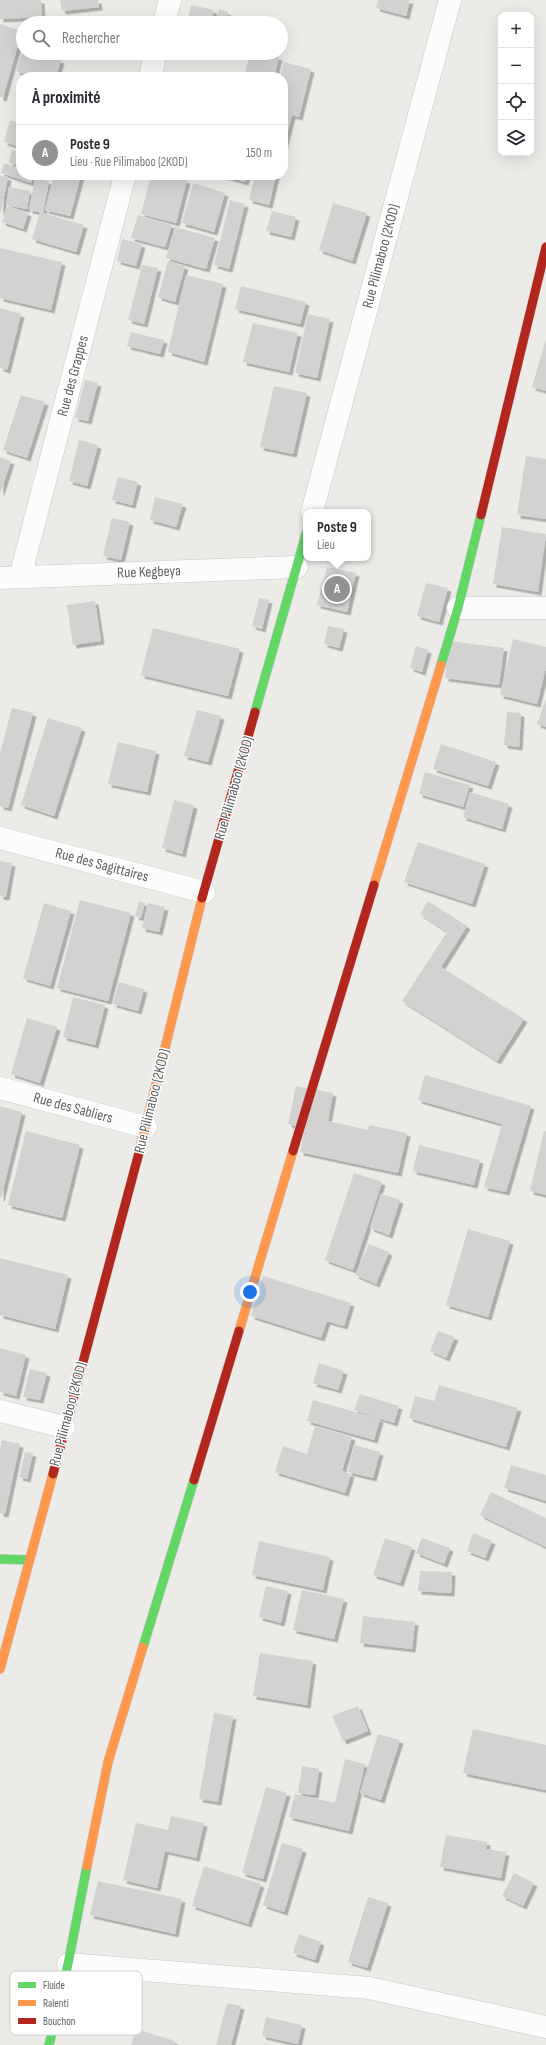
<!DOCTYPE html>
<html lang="fr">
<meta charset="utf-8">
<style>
body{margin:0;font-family:"Sofia Sans Condensed",sans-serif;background:#f7f7f7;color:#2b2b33}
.controls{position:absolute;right:12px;top:12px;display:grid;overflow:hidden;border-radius:8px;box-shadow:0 4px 16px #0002}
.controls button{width:36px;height:36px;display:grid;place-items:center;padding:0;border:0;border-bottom:1px solid #e1e1e2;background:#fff;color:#2b2b33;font:20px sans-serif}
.you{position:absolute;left:250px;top:1292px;width:14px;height:14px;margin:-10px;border:3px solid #fff;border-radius:50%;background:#1a73e8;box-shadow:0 0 0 6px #1a73e833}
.badge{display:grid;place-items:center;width:26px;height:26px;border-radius:50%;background:#909293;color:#fff;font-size:13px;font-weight:700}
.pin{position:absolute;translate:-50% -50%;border:2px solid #fff;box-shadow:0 1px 4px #0006}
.popup{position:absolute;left:303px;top:509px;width:68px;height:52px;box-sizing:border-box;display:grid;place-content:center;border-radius:8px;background:#fff;filter:drop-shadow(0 1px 3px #0005);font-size:13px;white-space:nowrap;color:#7c7c81}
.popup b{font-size:15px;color:#2b2b33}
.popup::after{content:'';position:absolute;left:50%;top:100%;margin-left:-8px;border:8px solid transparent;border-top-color:#fff}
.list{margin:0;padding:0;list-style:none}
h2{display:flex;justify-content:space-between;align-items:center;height:52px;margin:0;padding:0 16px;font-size:17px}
h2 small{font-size:13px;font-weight:400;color:#7c7c81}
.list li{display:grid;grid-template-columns:26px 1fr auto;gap:12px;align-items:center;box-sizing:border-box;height:56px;padding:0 16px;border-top:1px solid #e1e1e2}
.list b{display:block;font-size:15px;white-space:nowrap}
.list p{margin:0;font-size:13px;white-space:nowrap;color:#7c7c81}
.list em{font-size:13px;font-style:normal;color:#7c7c81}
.icon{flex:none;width:22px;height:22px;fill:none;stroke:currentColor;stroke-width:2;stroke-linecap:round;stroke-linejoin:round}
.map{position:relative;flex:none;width:546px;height:2045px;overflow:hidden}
.search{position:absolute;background:#fff;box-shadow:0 4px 16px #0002;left:16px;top:16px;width:272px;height:44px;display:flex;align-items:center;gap:10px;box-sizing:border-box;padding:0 14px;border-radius:22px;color:#7c7c81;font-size:15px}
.panel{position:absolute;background:#fff;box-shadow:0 4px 16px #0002;left:16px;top:72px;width:272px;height:108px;border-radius:16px}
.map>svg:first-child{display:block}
</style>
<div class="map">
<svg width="546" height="2045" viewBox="0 0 546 2045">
<defs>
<filter id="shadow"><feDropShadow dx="3.5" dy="3.5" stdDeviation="0" flood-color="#0004"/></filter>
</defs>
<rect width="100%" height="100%" fill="#ecebe8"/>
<!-- building -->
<path fill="#d3d2d1" filter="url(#shadow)" d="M0,0H41L42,17L0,19Z
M60,0H98L99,7L62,11Z
M378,0H410L406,16L376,8Z
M191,5L214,10L211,23H187Z
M219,9L228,12L225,23H215Z
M0,24L22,31L3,98L0,97Z
M22,53H37L61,60L56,77H35L16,71Z
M250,53H265L279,57L274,77H244Z
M284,62L311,69L299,117L292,115L284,146L283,77H280Z
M10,120L21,123V147L4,142Z
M12,150L21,152V166L9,163Z
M4,163L21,169V175H34L31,183L1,173Z
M54,175H81L70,216L45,210Z
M151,175H167L187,180L176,223L141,214Z
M220,175H247L245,182Z
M255,175H276L269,205L249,200Z
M0,176L8,177L1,212H0Z
M35,179L49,181L43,213L84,225L76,252L32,239L40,212L29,210Z
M193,183L225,193L214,232L182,223Z
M9,187L30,191L27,209L6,205Z
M230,200L245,204L229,269L214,265Z
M333,203L367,213L352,261L319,250Z
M8,206L28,213L23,229L2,222Z
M272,211L296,217L291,237L266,231Z
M138,215L172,225L165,247L131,238Z
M175,227L215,238L206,269L166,258Z
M122,239L142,244L136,266L117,261Z
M0,248L62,262L51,310L0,298Z
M168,261L185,266L175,302L158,297Z
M142,265L158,268L144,324L128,320Z
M186,275L223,284L204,362L168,352Z
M241,286L306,302L300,324L235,309Z
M0,308L21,314L7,370L0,368Z
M308,314L330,319L317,378L295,373Z
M253,323L298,333L289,372L243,362Z
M131,332L164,340L160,354L127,346Z
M546,339V391L532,387Z
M85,380L98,383L88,421L75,418Z
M274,386L307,393L293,454L260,447Z
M21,395L45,402L27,458L3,450Z
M79,440L98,445L87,486L69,481Z
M526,456L546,459V519L517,515Z
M0,457L11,461L0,494Z
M118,477L138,482L132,505L112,500Z
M155,497L183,504L176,527L150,520Z
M112,518L130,522L121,560L103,556Z
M502,527L546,534L538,592L493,584Z
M327,567L356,573L347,612L317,605Z
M426,583L448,588L439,622L417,616Z
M259,598L269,600L262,629L252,626Z
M95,601L101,641L73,645L67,605Z
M328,626L344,629L339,648L324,644Z
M153,628L240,649L228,696L141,675Z
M513,639L546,647V667L537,704L500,695Z
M449,641L504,648L499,685L445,678Z
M416,646L428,650L422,672L410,668Z
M546,699V727L537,724Z
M12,708L33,713L8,808L0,806V753Z
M197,710L221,716L208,762L184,756Z
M507,712L521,713L519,747L504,745Z
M48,718L82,728L54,816L21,805Z
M118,742L156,751L147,792L108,784Z
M441,744L496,762L488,786L433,769Z
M425,772L470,785L463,807L419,794Z
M470,792L509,804L502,829L463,817Z
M174,800L194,805L182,854L162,848Z
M418,842L485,864L472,904L404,882Z
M0,861L12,863L6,897L0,896Z
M80,900L131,913L108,1001L57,988Z
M139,901L145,903L141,918L135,916Z
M428,901L467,926L441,967L524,1019L497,1061L402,1001L447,932L420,914Z
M44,903L71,911L50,986L23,978Z
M148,903L165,907L159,932L142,928Z
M119,982L144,989L138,1011L113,1004Z
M73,997L105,1005L95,1045L63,1037Z
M27,1018L57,1027L40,1083L11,1074Z
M425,1075L531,1106L506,1192L484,1187L502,1124L418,1100Z
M296,1086L333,1093L328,1121L368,1130L369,1125L407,1133L398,1173L300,1152L305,1128L288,1124Z
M0,1106L22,1112L1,1198H0Z
M26,1131L80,1145L62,1218L8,1205Z
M544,1131H546V1195L530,1191Z
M419,1145L480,1160L474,1185L413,1171Z
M354,1173L382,1182L353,1270L325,1260Z
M381,1194L400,1200L389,1235L370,1228Z
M468,1229L510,1241L488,1317L446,1305Z
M369,1244L389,1252L376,1284L355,1275Z
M0,1258L68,1275L55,1329L0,1315Z
M263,1276L351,1303L344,1326L327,1321L321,1338L251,1316Z
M438,1331L455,1337L446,1358L430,1351Z
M0,1348L26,1355L16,1396L0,1392Z
M319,1363L344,1371L338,1390L313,1383Z
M30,1369L47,1373L40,1400L23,1397Z
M439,1385L518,1408L506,1447L409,1418L415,1396L434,1401Z
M360,1394L399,1406L394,1423L354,1410Z
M313,1400L380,1419L374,1440L307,1421Z
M315,1426L352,1437L342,1471L351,1474L345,1493L275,1472L283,1446L307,1454Z
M2,1440L20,1444L5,1514L0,1513V1450Z
M354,1445L380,1452L373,1478L348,1472Z
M25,1452L33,1453L27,1479L19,1477Z
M511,1465L546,1475V1501L504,1488Z
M491,1492L546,1518V1547L480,1515Z
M473,1533L492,1541L485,1558L467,1551Z
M385,1538L412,1547L400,1583L373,1575Z
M422,1538L450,1548L444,1564L416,1553Z
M259,1541L330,1557L323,1590L252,1575Z
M420,1571L452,1572L451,1593L418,1591Z
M266,1586L288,1591L281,1623L259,1617Z
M302,1590L344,1599L334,1639L293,1630Z
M363,1616L415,1622L412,1649L360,1643Z
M260,1653L313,1661L307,1705L253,1696Z
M358,1706L368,1731L343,1741L332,1716Z
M214,1713L233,1716L218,1802L199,1799Z
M473,1729L546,1745V1790L463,1773Z
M378,1734L400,1740L381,1800L360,1793Z
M345,1759L365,1764L349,1831L289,1817L295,1794L335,1803Z
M302,1766L319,1769L315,1795L298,1793Z
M266,1787L287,1793L263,1879L242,1873Z
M171,1816L204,1823L196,1858L165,1851L157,1888L123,1880L136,1823L168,1830Z
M446,1835L487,1842L486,1849L506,1852L501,1878L440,1867Z
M282,1843L303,1849L284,1912L263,1905Z
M204,1866L261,1884L248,1924L192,1906Z
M514,1873L534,1883L523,1906L502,1896Z
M98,1881L182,1899L175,1934L90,1915Z
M368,1897L388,1903L367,1968L348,1962Z
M299,1934L321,1942L315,1960L293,1953Z
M227,2003L241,2006L231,2045H216Z
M266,2017L302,2025L298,2044L262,2036Z
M136,2029L175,2041L174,2045H131Z"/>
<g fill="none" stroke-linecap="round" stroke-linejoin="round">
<defs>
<path id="street" d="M164,23L170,0
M150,77L156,53
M312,512L450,0
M20,577L125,175
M0,578L297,567
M458,608H546
M0,838L204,892
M0,1088L146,1127
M0,1411L64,1427
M68,1964L369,1988L546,2027"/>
<path id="fast" d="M441,665L458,608L481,515
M255,712L306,534
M0,1559L29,1560
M143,1647L194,1480
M49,2045L68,1964L87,1866"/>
<path id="slow" d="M374,885L441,665
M140,1149L202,898
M239,1331L293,1151
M0,1669L53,1474
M87,1866L108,1762L143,1647"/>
<path id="jam" d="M481,515L546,247
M202,898L255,712
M293,1151L374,885
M53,1474L140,1149
M194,1480L239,1331"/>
</defs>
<!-- street casing -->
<use href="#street" stroke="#c7c8c7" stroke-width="23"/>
<!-- fast casing -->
<use href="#fast" stroke="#c7c8c7" stroke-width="10"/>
<!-- slow casing -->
<use href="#slow" stroke="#c7c8c7" stroke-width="10"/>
<!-- jam casing -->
<use href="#jam" stroke="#c7c8c7" stroke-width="10"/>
<!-- street -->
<use href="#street" stroke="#fcfcfc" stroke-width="22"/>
<!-- fast -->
<use href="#fast" stroke="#63d668" stroke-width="9"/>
<!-- slow -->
<use href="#slow" stroke="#ff974d" stroke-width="9"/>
<!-- jam -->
<use href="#jam" stroke="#b3261e" stroke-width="9"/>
</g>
<g text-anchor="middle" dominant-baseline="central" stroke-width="3" stroke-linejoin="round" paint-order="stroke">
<!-- street labels -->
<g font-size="15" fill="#5e6265" stroke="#fff">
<text transform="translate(381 256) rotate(-75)">Rue Pilimaboo (2KOD)</text>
<text transform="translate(73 376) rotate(-75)">Rue des Grappes</text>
<text transform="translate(149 572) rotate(-2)">Rue Kegbeya</text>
<text transform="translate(234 788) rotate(-74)">Rue Pilimaboo (2KOD)</text>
<text transform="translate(102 865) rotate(15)">Rue des Sagittaires</text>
<text transform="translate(152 1101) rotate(-76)">Rue Pilimaboo (2KOD)</text>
<text transform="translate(73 1108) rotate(15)">Rue des Sabliers</text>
<text transform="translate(68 1414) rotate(-75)">Rue Pilimaboo (2KOD)</text>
</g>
</g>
<!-- legend -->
<rect x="10" y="1971" width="132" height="64" rx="6" fill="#fff" stroke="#cfd0d1" stroke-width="1"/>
<rect x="18" y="1982" width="18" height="6" fill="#63d668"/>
<rect x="18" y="2000" width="18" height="6" fill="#ff974d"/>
<rect x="18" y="2018" width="18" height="6" fill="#b3261e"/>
<g font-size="11" fill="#5e6265">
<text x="43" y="1989">Fluide</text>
<text x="43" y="2007">Ralenti</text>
<text x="43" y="2025">Bouchon</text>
</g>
</svg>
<div class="controls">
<button>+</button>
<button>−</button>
<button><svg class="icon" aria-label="locate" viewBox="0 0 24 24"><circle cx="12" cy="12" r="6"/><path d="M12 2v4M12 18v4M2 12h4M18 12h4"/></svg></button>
<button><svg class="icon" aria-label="layers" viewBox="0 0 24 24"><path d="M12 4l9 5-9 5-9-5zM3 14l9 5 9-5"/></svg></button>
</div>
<div class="you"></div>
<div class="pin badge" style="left:337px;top:589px">A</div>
<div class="popup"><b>Poste 9</b>Lieu</div>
<div class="search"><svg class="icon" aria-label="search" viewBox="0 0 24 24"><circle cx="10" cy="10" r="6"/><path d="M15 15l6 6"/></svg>Rechercher</div>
<section class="panel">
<h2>À proximité<small></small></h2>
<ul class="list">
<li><span class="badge">A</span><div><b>Poste 9</b><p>Lieu · Rue Pilimaboo (2KOD)</p></div><em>150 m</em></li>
</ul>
</section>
</div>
